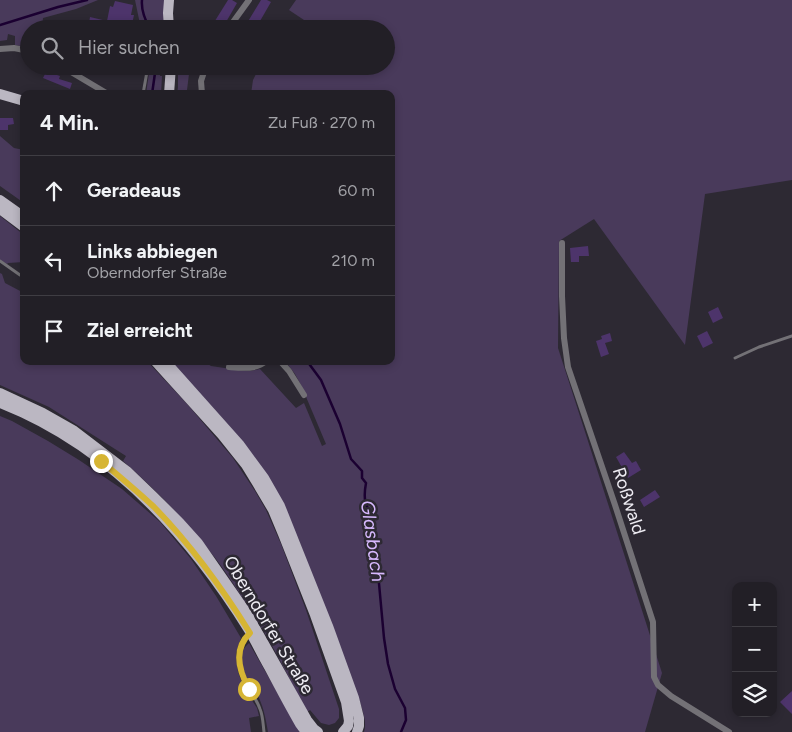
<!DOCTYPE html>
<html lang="de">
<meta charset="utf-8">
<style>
body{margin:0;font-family:Figtree,sans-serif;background:#2e2c32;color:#f1f3f6}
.controls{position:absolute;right:15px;bottom:15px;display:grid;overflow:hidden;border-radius:10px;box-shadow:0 2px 8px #0003}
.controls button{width:45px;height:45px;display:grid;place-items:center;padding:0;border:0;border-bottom:1px solid #3f3d43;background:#221f26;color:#f1f3f6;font:25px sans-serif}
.stop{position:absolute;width:15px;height:15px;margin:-11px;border:4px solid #d6b534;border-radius:50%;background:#fff}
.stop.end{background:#d6b534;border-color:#fff;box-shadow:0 1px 5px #0008}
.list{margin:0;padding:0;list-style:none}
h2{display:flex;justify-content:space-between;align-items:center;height:65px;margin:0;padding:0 20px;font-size:21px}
h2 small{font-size:16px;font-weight:400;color:#a2a2a7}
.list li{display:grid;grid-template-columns:32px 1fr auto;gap:15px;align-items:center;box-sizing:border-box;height:70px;padding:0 20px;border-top:1px solid #3f3d43}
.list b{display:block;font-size:19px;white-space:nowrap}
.list p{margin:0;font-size:16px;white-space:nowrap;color:#a2a2a7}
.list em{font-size:16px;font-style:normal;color:#a2a2a7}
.icon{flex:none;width:28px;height:28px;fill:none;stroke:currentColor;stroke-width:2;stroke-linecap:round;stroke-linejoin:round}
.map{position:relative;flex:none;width:792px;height:732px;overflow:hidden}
.search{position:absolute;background:#221f26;box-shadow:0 2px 8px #0003;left:20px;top:20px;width:375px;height:55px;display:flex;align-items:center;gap:12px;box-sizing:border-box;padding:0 18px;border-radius:28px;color:#a2a2a7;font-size:19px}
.panel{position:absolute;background:#221f26;box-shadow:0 2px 8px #0003;left:20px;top:90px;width:375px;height:275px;border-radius:10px}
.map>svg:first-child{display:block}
</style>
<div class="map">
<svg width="792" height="732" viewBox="0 0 792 732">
<rect width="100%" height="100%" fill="#2d2933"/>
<!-- green -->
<path fill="#493a5b" d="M0,0H98L76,9L43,18L42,29H29V48L15,45V36L8,34L7,40L0,41Z
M135,0H165L163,29H141Z
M296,0H792V180L705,194L685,345L594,219L559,241L558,348L587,438L662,673L645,732H364C367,722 363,713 360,702L298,538L171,361H203L211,366L238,370L250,371L260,369L296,408L304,403L322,446L326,444L301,385L295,374L285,361H391V94H251L253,80L260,66H386V29H299L304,20L289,10Z
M150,66H162V72H160V76H162L161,94H146Z
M178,66H190L187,90L199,93L200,94H177L178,87Z
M0,136L14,148L24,150V203L0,186Z
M0,216L24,235V262L8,263L7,264L0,260Z
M0,273L2,274L5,283L24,293V361H147L188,405L233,458L255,491L266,510L281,544L306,610L339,709V718L335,723L329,725L321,723L310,710L307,712C291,683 277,652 259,624C243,599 227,572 208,549C182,517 154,488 123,461L126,456L49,407L0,385Z
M0,416L12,421L48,441L79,460L122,489L160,522L191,559L216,596L241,638L236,653L238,672L244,688L257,708L259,716L249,718L251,732H0Z
M249,643L300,732H268C266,720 264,709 259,698C251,681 229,661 249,643Z"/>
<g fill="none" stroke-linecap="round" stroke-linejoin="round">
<!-- stream -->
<path stroke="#1b0031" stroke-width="2.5" d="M142,0C141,10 145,20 150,29
M0,25L58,7L87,0
M152,94L156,66
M307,361L321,380L340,424L351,459L362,471V478L366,483C363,499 365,505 373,518L384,638L388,664L395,689L405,708L406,720L401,732"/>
</g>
<!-- building -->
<path fill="#4d346b" d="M228,0H232L237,3L222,29H221L213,24Z
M261,0H267L271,2L256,28L247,23Z
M115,1L133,5L131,15H134L131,29H88L90,17L107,21L110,6L113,7Z
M47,70L57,74V75L60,76L59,79L72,83L70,89L43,78Z
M0,118H13L14,124L8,125V130H0Z
M588,246L589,256H579V262H571L570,248Z
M718,307L723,318L713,323L708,312Z
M707,331L713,343L703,348L697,336Z
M610,333L612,341L605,343L609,354L601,357L596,341L602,339L601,336Z
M624,452L632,463L636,461L641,470L628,478L616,457Z
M655,490L660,497L644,507L640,500Z
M792,691V714L780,702Z"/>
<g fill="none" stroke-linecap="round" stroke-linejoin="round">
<!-- lane -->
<path stroke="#737176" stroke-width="3" d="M143,94L148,66
M0,261L20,275
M735,358L759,347L792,336
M250,633C238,645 237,662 243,677C247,689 256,697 260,709C263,716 263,724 264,732"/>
<!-- street -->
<path stroke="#737176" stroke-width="6" d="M228,29L249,0
M0,49L14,48L29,51
M61,66L108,94
M202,94L201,81L206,66
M562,243V296L564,338L568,367L615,505L653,622L654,677L658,685L671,696L729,732
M280,361L289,371L304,395
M229,367C241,368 257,370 266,361"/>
<!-- primary -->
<path stroke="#bbb7c2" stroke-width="10" d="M169,0L168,13L169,29
M0,94L24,101
M169,94L171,66
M0,200L24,217
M0,209L24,227
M155,361L222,435L246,465L257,483L273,510L283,534L315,615L346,702L349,721L348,726L343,732
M165,361L239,444L264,478L280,506L328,626L354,698L359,718V726L357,732
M0,393L43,413L73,430L128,472L153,496L180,523L198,543L246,612L307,720L314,729L318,732
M0,403C108,445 189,534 249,630C256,642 262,655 269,667C279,686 289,705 300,724L306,732"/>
</g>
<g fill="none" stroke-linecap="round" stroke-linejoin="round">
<!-- route -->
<path stroke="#d6b534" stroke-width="6" d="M101,461C119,476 137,491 154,507C191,545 222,588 250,633C233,649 239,671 249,689"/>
</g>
<g text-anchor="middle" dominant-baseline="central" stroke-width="5" stroke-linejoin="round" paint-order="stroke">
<!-- street labels -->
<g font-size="18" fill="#eeecf3" stroke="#2d2933">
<text transform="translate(629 501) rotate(72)">Roßwald</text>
<text transform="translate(269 625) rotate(59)">Oberndorfer Straße</text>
</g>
<!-- water labels -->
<g font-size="19" font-style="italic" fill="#d7b9fe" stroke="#2d2933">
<text transform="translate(373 541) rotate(82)">Glasbach</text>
</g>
</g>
</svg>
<div class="controls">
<button>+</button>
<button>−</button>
<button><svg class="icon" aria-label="layers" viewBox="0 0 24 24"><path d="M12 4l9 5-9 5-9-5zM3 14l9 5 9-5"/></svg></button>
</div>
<div class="stop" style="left:249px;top:689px"></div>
<div class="stop end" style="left:101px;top:461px"></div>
<div class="search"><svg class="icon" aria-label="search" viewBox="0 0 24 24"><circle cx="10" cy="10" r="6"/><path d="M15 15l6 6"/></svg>Hier suchen</div>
<section class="panel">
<h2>4 Min.<small>Zu Fuß · 270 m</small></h2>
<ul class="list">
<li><svg class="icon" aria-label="ahead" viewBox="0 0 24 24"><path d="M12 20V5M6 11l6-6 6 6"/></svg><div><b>Geradeaus</b></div><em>60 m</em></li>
<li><svg class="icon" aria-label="left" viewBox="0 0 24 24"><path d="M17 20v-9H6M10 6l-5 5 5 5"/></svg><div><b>Links abbiegen</b><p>Oberndorfer Straße</p></div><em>210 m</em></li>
<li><svg class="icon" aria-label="arrive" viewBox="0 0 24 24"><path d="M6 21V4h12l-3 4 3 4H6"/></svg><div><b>Ziel erreicht</b></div></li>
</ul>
</section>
</div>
